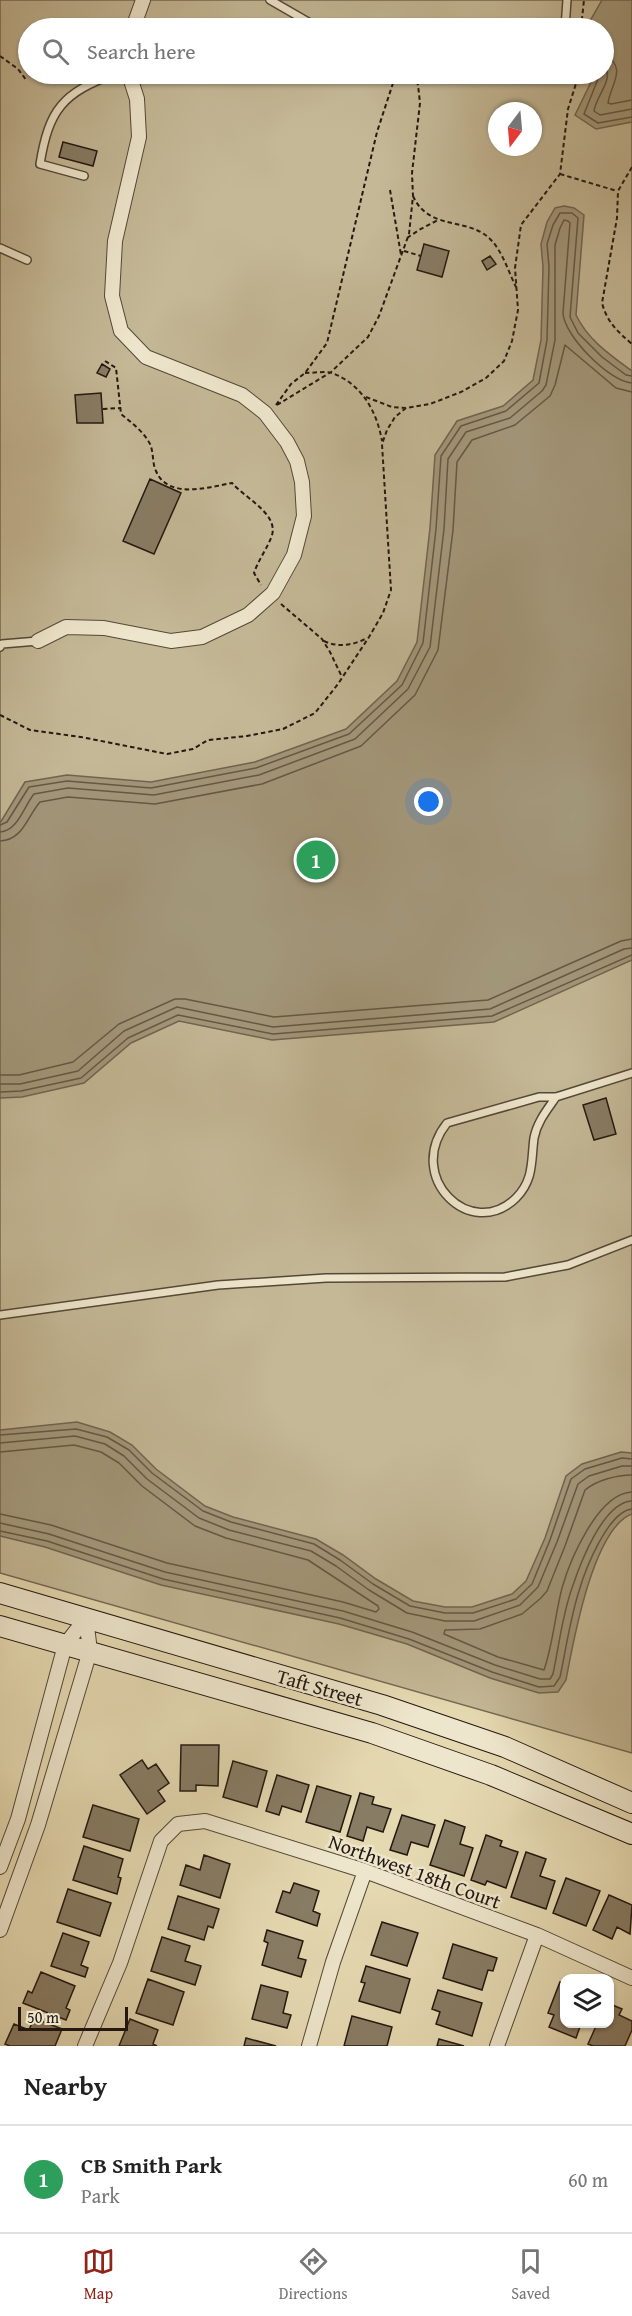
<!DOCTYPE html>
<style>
body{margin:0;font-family:"Gentium Book Plus",serif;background:#f2f2f2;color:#222}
.controls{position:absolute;right:18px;bottom:18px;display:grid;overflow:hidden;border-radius:12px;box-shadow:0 2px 4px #0004}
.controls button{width:54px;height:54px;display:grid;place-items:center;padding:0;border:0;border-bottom:2px solid #e0e0e0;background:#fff;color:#222;font:30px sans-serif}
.compass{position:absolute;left:488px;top:102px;width:54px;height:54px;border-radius:50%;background:#fff;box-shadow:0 2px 4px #0004;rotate:196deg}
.scale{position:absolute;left:18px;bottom:15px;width:110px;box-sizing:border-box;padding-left:6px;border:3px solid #241810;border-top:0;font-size:16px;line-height:21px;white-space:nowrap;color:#241810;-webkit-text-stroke:4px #eee6cc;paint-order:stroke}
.you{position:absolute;left:429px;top:802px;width:21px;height:21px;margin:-15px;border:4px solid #fff;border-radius:50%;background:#1a73e8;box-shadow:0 0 0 9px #1a73e833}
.badge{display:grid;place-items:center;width:39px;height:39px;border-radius:50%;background:#8f2418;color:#fff;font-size:20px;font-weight:700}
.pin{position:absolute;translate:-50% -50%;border:3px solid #fff;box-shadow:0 2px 6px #0006}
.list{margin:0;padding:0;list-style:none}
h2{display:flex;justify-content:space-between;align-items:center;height:78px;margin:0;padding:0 24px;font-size:26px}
h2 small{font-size:20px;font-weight:400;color:#767676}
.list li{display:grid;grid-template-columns:39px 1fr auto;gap:18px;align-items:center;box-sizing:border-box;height:108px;padding:0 24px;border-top:2px solid #e0e0e0}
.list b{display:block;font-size:22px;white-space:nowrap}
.list p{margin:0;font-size:20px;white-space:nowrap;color:#767676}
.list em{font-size:20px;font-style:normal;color:#767676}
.icon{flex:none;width:33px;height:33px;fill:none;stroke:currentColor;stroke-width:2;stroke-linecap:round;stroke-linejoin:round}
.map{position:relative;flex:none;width:632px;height:2046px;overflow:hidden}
.search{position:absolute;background:#fff;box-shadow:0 2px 4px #0004;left:18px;right:18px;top:18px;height:66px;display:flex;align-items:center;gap:15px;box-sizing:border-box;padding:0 21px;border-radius:33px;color:#767676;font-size:22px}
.sheet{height:186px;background:#fff}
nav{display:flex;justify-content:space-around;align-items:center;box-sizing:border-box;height:84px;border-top:2px solid #e0e0e0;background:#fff;font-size:16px;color:#767676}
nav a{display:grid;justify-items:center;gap:3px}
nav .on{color:#8f2418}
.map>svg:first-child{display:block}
</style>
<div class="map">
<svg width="632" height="2046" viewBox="0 0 632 2046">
<rect width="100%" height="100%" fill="#e5d9b1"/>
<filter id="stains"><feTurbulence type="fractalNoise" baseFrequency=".00333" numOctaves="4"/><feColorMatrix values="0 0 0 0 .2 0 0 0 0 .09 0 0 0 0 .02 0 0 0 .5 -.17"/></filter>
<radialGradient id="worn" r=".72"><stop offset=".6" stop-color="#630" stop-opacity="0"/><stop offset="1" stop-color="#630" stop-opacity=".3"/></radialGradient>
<!-- green -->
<path fill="#c4b896" stroke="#746853" stroke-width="1.5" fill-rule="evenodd" d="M0,0H632V1753L0,1573ZM28,28H604V74H28ZM497,111H533V147H497Z"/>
<!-- water -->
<path fill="#a3977a" stroke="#706450" stroke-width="1.5" d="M602,0H632V122L596,129L575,115L595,74H604V28H590V21Z
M564,206L574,208L584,215L576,315C588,340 610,355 632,371V960L494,1022L272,1040L179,1021L131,1043L84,1083L22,1097L0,1098V823L25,782L67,775L151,782L255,762L346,729L397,681L417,642L430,528L435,455L457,421L503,406L533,380L541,340L543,267L541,244L547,222L555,208Z
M77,1422L110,1432L132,1445L156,1469L205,1506L233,1517L316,1539L343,1555L376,1579L413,1601L445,1607H472L512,1594L526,1581L545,1538L566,1476L582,1464L621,1452L632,1453V1514C593,1528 573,1643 566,1680L558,1692L539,1693L490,1678L407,1644L339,1624L161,1585L45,1547L0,1536V1430Z"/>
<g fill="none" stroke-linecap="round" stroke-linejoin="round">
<!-- shore -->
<path stroke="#645845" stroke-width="1.5" d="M604,53C628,69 611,83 608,103L611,104L632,100
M604,64C615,80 596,95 594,111L600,115L632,109
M600,74L584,114L598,123L632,117
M0,825L7,822L29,787L67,781L151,788L256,768L349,734L402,685L423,643L436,529L441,456L461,426L506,411L539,383L547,340L549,267L547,244L553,225L560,213H572L578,218L570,317L578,333L602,357L626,375L632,376
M0,832C18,831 24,806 34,794L68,788L154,795L259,775L355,739L408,689L430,647L444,529L448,459L466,432L510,418L542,391L546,385L555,340V245L560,228L564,220L568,221L570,223L563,313C564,336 610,382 632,383
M0,841C23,840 27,817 40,802L68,797L155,804L262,784L361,746L415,695L438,650L453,530L457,462L472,440L515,425L550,396L555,385L565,345L616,388L632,392
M0,1075H19L73,1062L119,1024L175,999H185L274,1017L488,1000L621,941L632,939
M0,1084H20L78,1071L124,1031L177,1007L273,1027L490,1009L624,949L632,948
M0,1092L21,1091L81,1078L128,1038L178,1015L273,1034L492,1016L632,955
M0,1435L76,1429L107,1437L129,1450L152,1473L203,1511L231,1522L314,1544L340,1560L373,1584L410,1606L445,1613H473L516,1599L532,1584L550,1540L571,1479L585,1469L622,1458L632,1459
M0,1443L75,1436L105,1444L124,1456L147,1479L199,1518L229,1530L311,1551L336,1566L369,1590L407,1613L445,1621H474L520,1605L538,1587L557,1542L578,1484L589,1476L622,1466H632
M0,1452L74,1445L101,1452L119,1463L142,1486L195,1526L226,1538L308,1560L378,1606L379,1609L376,1612L343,1602L167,1563L51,1525L0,1514
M632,1475C617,1475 597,1480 585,1490L565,1546L547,1591L541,1598L522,1614L480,1629L445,1630L444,1634L498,1657L544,1670C553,1644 555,1615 562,1588C570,1560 598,1493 632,1492
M0,1523L49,1534L165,1572L343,1611L412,1632L495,1665L540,1679H550L553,1674C559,1646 562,1616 572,1588C580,1564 603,1502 632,1501
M0,1531L47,1541L163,1579L340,1618L409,1639L492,1672L539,1687L554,1686L560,1677C566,1649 570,1619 579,1591C585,1570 608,1511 632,1509"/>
</g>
<!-- building -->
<path fill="#887c64" stroke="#241810" stroke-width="1.5" d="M63,142L97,151L93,166L59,157Z
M424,244L449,251L442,277L417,270Z
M490,256L496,264L487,270L482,261Z
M102,364L110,369L106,377L97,373Z
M101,393L103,423H77L75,395Z
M150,479L181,493L154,554L123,541Z
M606,1098L616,1134L594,1140L583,1105Z
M181,1745H219L218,1786L196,1785V1791H180Z
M142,1760L148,1769L156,1764L169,1783L158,1791L165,1801L147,1814L120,1775Z
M233,1761L267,1771L257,1807L223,1797Z
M277,1775L309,1785L301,1812L282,1806L279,1815L266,1811Z
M317,1786L351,1796L340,1832L306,1822Z
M360,1793L374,1797L372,1804L391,1809L383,1832L367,1827L363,1841L347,1836Z
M93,1805L139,1819L130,1851L83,1837Z
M402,1815L435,1825L428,1847L411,1842L407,1855L390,1850Z
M445,1820L465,1827L460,1844L473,1848L464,1876L430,1865Z
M486,1835L502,1841L500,1846L518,1852L506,1888L487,1881L485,1885L471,1880Z
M84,1846L123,1859L118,1877L121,1878L117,1894L73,1880Z
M526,1852L546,1859L540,1876L555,1881L546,1909L511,1897Z
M204,1855L230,1864L220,1898L180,1885L186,1865L200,1870Z
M566,1878L600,1891L586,1926L553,1913Z
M294,1883L319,1891L313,1911L320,1914L317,1926L276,1912L283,1891L290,1893Z
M68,1889L111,1903L100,1936L57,1922Z
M609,1895L632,1905L630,1934L617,1927L612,1939L593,1930Z
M178,1896L219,1909L213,1928L208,1926L204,1940L168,1929Z
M382,1922L418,1933L407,1966L371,1955Z
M267,1930L303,1941L298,1958L306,1960L301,1977L262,1965L268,1943L264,1941Z
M63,1933L89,1942L81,1965L88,1968L85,1977L51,1966Z
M162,1937L190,1946L185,1961L201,1966L195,1985L151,1971Z
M453,1944L497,1958L493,1971L488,1970L482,1990L443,1978Z
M366,1966L410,1979L400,2013L359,2001L365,1983L361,1982Z
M41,1972L75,1986L66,2008L70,2010L66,2020L23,2003L28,1991L32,1993Z
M148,1979L184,1992L173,2025L136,2013Z
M560,1982L564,1983V2024H581L576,2038L549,2027L554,2015L548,2013Z
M261,1985L288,1992L283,2013L291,2015L287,2028L252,2019Z
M438,1990L482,2003L472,2036L436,2024L440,2012L432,2009Z
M610,2004L622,2009L619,2015L632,2021V2030L625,2046H593L588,2044L597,2024H610Z
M352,2016L392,2027L387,2046H344Z
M34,2018L62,2029L55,2046H10L5,2044L14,2024L29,2030Z
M130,2019L158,2030L153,2044L157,2046H119Z
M246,2038L276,2046H244Z
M439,2039L464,2046H437Z"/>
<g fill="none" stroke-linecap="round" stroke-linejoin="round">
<defs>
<path id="lane" d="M270,0L310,23L329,28
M565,28L567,0
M84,176L40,164C49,109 63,93 114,74
M0,248L27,260
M0,647L2,644L38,641
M556,1097C547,1110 537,1122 534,1138C531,1161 534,1180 516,1198C471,1242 404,1177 447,1123L539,1097H556L632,1073
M0,1315L218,1285L326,1278L505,1277L568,1265L632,1240"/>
<path id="street" d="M133,28L143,0
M38,641L66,627L104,628L171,641L202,637L248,615L273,593L294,555L304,516L302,482L297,461L287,442L265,413L242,395L146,357L121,331L112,296L115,241L139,137L137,99L129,74
M0,1867L18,1819L65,1645L86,1618
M0,1930L38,1825L90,1651L86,1618
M85,2046L120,1963L161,1841L178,1824L205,1821L365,1871L537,1935L632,1978
M309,2046L333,1962L365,1871
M497,2046L537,1935"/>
<path id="secondary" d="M0,1593L382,1705L505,1747L632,1803
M0,1626L372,1733L491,1775L632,1834"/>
</defs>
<!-- lane casing -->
<use href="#lane" stroke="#544838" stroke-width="10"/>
<!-- street casing -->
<use href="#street" stroke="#544838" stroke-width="16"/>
<!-- secondary casing -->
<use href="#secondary" stroke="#241810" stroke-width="22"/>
<!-- path -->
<path stroke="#241810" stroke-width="2" stroke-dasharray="4.5 3" stroke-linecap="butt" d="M581,28L584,0
M0,56L18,69L27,81
M632,167L618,191L617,218L602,303C607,322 617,331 632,344
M560,174L617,191
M390,190L401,255
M413,196C429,232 470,216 492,241C503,253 509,273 516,287
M407,238L419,230L438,220
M404,251L421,256
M105,361L116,368L121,414C132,423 144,432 150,444C154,453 152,463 156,471C168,500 210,487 232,483C246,499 281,515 271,538C266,550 258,561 254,573L261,585
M305,373C313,373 325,371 332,373C362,384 377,412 382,441
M366,397L392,407L406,408
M276,405L291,384L305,373L327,343L377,132L396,74
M277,405L331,372L368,337L379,316L409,234L413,196L412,173L420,103L418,85L413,74
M103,409L121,408
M281,604L322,639L330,652L342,677
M324,641C338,648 354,645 367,638
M0,715L30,730L81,737L167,754L193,749L208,740L247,736L283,729L315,713L338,684L369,637L383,613L391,590L382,444L387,430L395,417L406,408L430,404L461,392L486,378L504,361L512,341L518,310L515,268L521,225L560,174L568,109L579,74"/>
<!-- lane -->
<use href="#lane" stroke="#eee6cc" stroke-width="7"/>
<!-- street -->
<use href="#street" stroke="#eee6cc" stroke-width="14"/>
<!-- secondary -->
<use href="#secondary" stroke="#eee6cc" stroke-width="20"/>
</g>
<g text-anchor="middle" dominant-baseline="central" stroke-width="5" stroke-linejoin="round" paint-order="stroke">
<!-- street labels -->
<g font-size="20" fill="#241810" stroke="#eee6cc">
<text transform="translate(320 1687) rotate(16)">Taft Street</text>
<text transform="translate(415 1871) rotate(20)">Northwest 18th Court</text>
</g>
</g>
<rect width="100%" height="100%" filter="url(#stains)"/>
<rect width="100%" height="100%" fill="url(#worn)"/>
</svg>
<div class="controls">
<button><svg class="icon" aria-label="layers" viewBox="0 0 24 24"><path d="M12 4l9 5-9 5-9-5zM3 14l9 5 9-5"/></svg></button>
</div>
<svg class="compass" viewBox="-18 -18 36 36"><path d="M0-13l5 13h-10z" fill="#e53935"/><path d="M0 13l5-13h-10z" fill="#767676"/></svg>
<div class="scale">50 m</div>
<div class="you"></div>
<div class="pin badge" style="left:316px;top:860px;background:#2e9e5b">1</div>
<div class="search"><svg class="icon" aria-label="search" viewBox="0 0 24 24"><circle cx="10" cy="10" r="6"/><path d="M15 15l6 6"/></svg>Search here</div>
</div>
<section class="sheet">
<h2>Nearby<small></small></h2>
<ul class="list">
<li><span class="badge" style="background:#2e9e5b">1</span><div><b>CB Smith Park</b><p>Park</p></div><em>60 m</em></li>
</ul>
</section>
<nav>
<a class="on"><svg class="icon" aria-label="map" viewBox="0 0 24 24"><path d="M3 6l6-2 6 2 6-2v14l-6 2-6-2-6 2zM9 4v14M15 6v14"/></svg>Map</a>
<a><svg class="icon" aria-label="directions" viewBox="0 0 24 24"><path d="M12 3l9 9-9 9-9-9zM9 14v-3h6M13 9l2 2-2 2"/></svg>Directions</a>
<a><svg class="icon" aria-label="saved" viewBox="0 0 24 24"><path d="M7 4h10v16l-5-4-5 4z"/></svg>Saved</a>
</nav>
